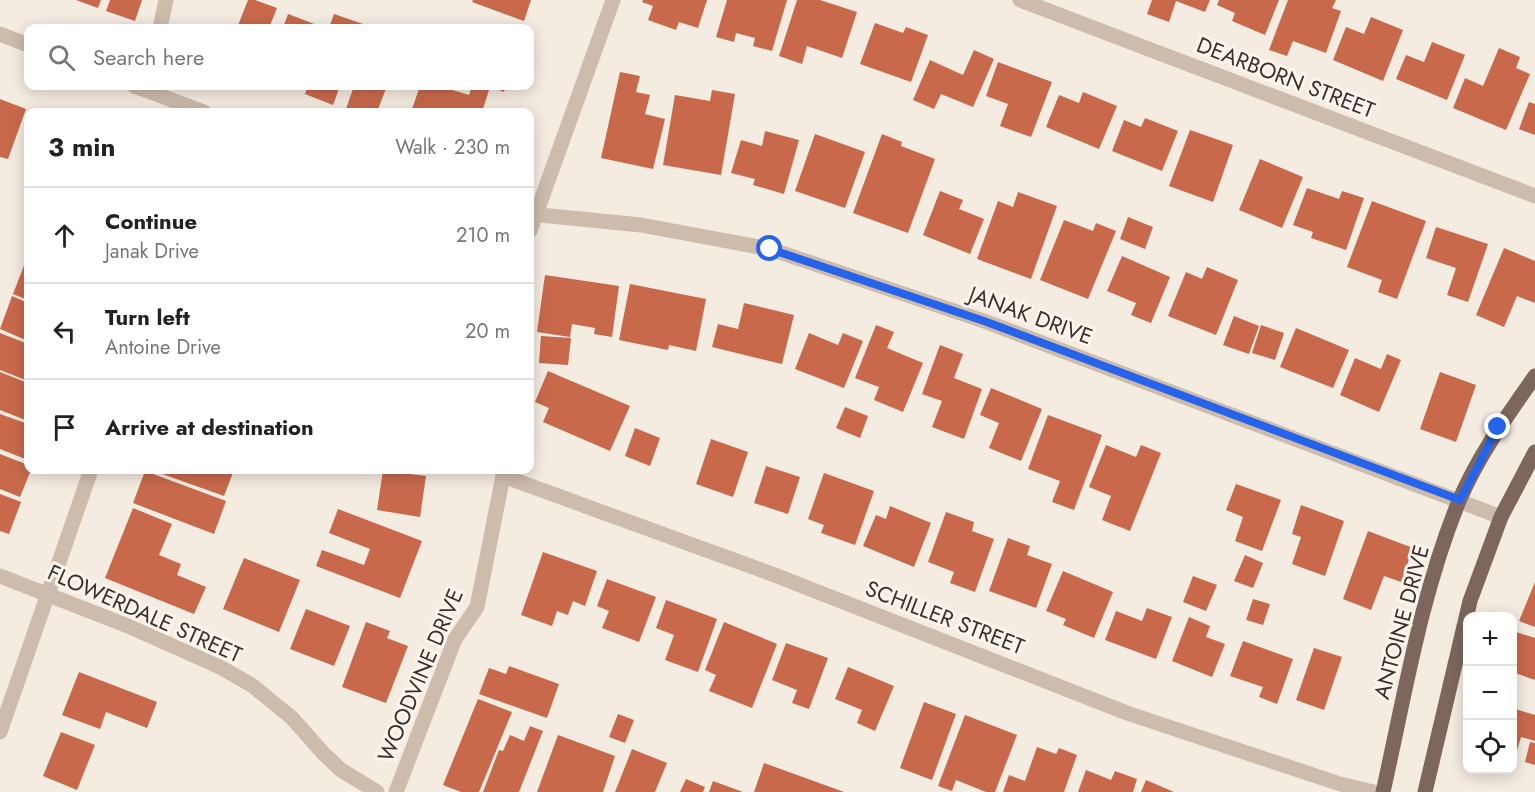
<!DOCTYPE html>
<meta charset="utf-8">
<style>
body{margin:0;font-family:Jost,sans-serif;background:#f2f2f2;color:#222}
.controls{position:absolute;right:18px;bottom:18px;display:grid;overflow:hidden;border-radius:12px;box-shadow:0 3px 15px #0003}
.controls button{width:54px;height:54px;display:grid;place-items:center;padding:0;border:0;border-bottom:2px solid #e0e0e0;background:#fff;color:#222;font:30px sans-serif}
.stop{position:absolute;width:18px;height:18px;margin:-14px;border:4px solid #2563eb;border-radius:50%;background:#fff}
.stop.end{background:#2563eb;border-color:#fff;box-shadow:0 2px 6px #0008}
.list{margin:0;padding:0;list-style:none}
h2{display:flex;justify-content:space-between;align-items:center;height:78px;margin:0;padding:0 24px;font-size:26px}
h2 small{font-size:20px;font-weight:400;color:#767676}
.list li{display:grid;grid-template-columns:39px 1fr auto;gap:18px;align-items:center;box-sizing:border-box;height:96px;padding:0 24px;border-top:2px solid #e0e0e0}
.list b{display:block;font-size:22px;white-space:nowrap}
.list p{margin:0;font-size:20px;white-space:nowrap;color:#767676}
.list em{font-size:20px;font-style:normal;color:#767676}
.icon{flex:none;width:33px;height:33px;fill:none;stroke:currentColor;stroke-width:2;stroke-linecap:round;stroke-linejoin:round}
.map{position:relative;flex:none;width:1535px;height:792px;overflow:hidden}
.search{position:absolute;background:#fff;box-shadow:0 3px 15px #0003;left:24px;top:24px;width:510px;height:66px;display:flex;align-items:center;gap:15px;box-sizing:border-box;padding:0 21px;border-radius:12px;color:#767676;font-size:22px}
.panel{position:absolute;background:#fff;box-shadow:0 3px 15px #0003;left:24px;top:108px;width:510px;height:366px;border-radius:12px}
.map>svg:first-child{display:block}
</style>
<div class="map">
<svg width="1535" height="792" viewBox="0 0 1535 792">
<rect width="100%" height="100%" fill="#f4ebe1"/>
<!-- building -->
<path fill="#c8694b" d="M76,0H101L98,8Z
M110,0H142L135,21L106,11Z
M248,0H255L277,8L269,28H237Z
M473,0H531L524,21L472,2Z
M643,0H707L698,28L679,22L676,30L648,20L653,6L642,2Z
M727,0H787L772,51L753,46L755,38L736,33L734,42L716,37Z
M797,0H820L857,12L842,58L807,46L802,64L779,56Z
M1152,0H1210L1205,12L1176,1L1169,22L1147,14Z
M1219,0H1279L1265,35L1232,21L1235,13L1217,5Z
M1288,0H1336L1332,8L1341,11L1326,53L1293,41L1287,56L1269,50Z
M288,14L317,25L316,28H283Z
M334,14L363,24L361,28H329Z
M1371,17L1403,30L1383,81L1333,60L1346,27L1364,34Z
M875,23L903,33L906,27L928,35L911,82L860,64Z
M1432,42L1465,55L1447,100L1396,79L1406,55L1424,62Z
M1499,48L1520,57L1516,68L1530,74L1506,130L1453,108L1465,78L1483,86Z
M974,50L994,59L973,107L941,94L934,109L913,100L930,60L963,75Z
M998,62L1052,82L1031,137L1000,126L1008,104L986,96Z
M620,72L640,76L636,92L650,95L645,114L665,119L653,169L601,158Z
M308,86H340L333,105L305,94Z
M354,86H387L377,112H356L346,109Z
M420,86H439L469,95L472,86L489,90L482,112H451L438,108L437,112H411Z
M488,86H506L504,92Z
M712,90L735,94L721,175L663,165L675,95L710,101Z
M1083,92L1117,106L1099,149L1046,127L1059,95L1079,103Z
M0,99L26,109L8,159L0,157Z
M1529,102L1535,104V135L1519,129Z
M1145,118L1178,131L1162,171L1112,151L1124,120L1141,127Z
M1190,130L1233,145L1213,202L1169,186Z
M765,131L799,140L784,194L753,185L755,179L731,173L741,140L762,146Z
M815,134L865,152L845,208L795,191Z
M882,134L902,142L901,146L935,159L908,233L853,213Z
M1260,159L1303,177L1282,228L1239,210Z
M1307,188L1339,199L1342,191L1364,198L1346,250L1311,238L1313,232L1293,225Z
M940,191L963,200L959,209L984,219L970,254L923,235Z
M1018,192L1057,206L1031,279L977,259L998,201L1013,207Z
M1372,201L1426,221L1397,299L1378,292L1382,280L1347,267Z
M1128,217L1153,227L1145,249L1120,239Z
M1064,220L1093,231L1096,223L1116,231L1088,299L1040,280Z
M1436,227L1488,244L1468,302L1447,295L1456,268L1426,258Z
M1504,248L1535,261V303L1517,296L1504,327L1476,315Z
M1122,256L1170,277L1151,323L1131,315L1136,303L1107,291Z
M25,263L28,264V300L13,294Z
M1207,267L1238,280L1216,335L1168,316L1186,272L1202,279Z
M545,275L619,286L612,337L594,334L595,328L572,324L570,337L537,332Z
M630,284L706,299L696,351L669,345L668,350L619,340Z
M12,296L28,303V341L0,329Z
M744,303L794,315L782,364L712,347L718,324L738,329Z
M1234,316L1259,326L1249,354L1223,345Z
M876,325L894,332L887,348L923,363L903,412L874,400L879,387L855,378Z
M1261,325L1284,333L1275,360L1252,353Z
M1296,328L1349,350L1333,388L1280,367Z
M0,333L28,344V381L0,370Z
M809,333L838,345L843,333L863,341L844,388L795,369Z
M541,336L571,338L568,365L539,363Z
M940,345L963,354L954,378L982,389L964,439L932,427L942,401L922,394Z
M1387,354L1401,360L1379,412L1340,395L1355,358L1381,369Z
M548,371L630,406L610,451L543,422L549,408L535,402Z
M0,372L28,383V421L0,410Z
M1440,372L1476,385L1456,442L1420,429Z
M991,388L1042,409L1021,461L989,448L999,423L980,415Z
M845,407L868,416L860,438L836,428Z
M0,414L28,424V460L0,449Z
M1048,415L1102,435L1074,510L1052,502L1060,481L1028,469Z
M635,428L660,438L650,466L625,456Z
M711,439L748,452L733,497L696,484Z
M1106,445L1136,457L1141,445L1161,453L1130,531L1102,520L1111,496L1089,487Z
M0,454L28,465V470H31L20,497L0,489Z
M766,466L800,477L788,514L754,503Z
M151,470H234L224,496Z
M383,470H410V474L426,476L420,517L377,510Z
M145,471L226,501L214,534L133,503Z
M824,473L874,491L855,545L821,533L824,525L808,519Z
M1236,484L1281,500L1262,551L1235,541L1243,517L1226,510Z
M0,494L21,502L9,534L0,531Z
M1301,505L1344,521L1325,576L1292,564L1301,537L1292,534Z
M890,506L931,523L914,567L863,546L876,515L886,519Z
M133,508L172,524L159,555L181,564L177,575L206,587L194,614L105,578Z
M338,509L422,541L400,598L316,566L322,550L364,565L370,549L329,533Z
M946,512L974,522L972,531L994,539L975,592L950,583L954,572L928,562Z
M1368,531L1413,548L1401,582L1384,576L1371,610L1343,599Z
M1008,538L1030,546L1027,555L1052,564L1036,608L989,591Z
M543,552L597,571L585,606L573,601L568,615L557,611L552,626L521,615Z
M1245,555L1263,563L1253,588L1234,581Z
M244,558L300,580L279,632L223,609Z
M1063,571L1113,592L1094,638L1063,625L1066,619L1046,611Z
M1193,576L1217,585L1206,611L1183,602Z
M607,579L656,597L639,642L602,628L609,611L597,606Z
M1535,582V627L1519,621Z
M1253,599L1270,604L1263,625L1246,620Z
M666,600L717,619L698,672L665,660L674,635L656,628Z
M1147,608L1172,617L1156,659L1105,640L1116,611L1142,621Z
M306,609L350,626L334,666L290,649Z
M1189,617L1210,626L1206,637L1225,644L1212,677L1172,661Z
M366,622L390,631L387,638L408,646L386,703L342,687Z
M724,622L777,644L752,708L709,691L716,675L705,670Z
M1513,631L1535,638V680L1512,672Z
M1243,641L1293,659L1277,704L1259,697L1263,687L1230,676Z
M786,643L828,658L809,709L792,703L797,690L772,680Z
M1314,648L1342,657L1324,710L1296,700Z
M509,666L559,684L547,718L479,694L489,668L506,674Z
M848,667L894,686L875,731L857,723L862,710L835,699Z
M79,672L157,702L147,728L106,712L100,729L62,715Z
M478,699L512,712L479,792H461L443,785Z
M924,702L956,714L932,780L900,768Z
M1512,708L1535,715V741L1521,737L1513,764Z
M618,714L634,720L625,743L609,737Z
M965,715L1017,735L995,792H986L956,780L952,791L938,786Z
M530,726L543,731L519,792H483L499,750L503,751L510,735L524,741Z
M61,732L95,745L77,790L43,776Z
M558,735L615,756L603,792H537Z
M1530,742L1535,743V765L1525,762Z
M1037,747L1056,754L1059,748L1077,755L1064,792H1003L1009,775L1025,781Z
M632,749L667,763L655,792H615Z
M764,763L844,792H754Z
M1086,770L1111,780L1115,771L1137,779L1133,792H1078Z
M686,779L705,787L703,792H680Z
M1146,780L1174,792H1141Z
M713,781L743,792H709Z"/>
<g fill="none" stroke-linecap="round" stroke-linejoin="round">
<!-- minor -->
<path stroke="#cdbbac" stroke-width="15" d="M1020,0L1535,196
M160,28L166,0
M0,34L28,45
M134,86L204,112
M530,214L641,225L770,249L984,321L1501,517
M530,231L613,0
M503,476L772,574L1127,713L1340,784L1373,792
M0,576L128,626L222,668L253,686L292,718L323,753L341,770L377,792
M0,732L91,470
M396,792L455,639L477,607L503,476L502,470"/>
<!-- major -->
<path stroke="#7d675c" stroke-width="15" d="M1383,792C1405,694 1421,594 1459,501C1478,456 1507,416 1535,376
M1425,792L1470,601L1501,517L1535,452"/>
</g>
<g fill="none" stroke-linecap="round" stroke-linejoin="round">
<!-- route -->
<path stroke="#2563eb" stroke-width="8" d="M770,249L984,321L1460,500L1498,427"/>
</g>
<g text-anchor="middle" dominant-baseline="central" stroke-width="6" stroke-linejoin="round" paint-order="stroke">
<!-- street labels -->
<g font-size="22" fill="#3b302b" stroke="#fbf5ee">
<text transform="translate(1286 77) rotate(21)">DEARBORN STREET</text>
<text transform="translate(1031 315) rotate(20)">JANAK DRIVE</text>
<text transform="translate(145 613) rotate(24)">FLOWERDALE STREET</text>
<text transform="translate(945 617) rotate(21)">SCHILLER STREET</text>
<text transform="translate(1401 622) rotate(-75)">ANTOINE DRIVE</text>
<text transform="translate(420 675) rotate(-67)">WOODVINE DRIVE</text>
</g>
</g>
</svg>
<div class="controls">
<button>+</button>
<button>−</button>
<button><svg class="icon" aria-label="locate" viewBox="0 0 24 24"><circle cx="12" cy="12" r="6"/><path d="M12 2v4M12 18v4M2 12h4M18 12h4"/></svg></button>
</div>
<div class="stop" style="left:770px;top:249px"></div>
<div class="stop end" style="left:1498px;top:427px"></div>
<div class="search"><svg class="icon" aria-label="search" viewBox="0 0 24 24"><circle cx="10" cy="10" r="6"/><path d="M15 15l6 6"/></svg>Search here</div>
<section class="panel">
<h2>3 min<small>Walk · 230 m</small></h2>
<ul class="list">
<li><svg class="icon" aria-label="ahead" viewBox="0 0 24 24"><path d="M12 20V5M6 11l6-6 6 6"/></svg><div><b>Continue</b><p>Janak Drive</p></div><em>210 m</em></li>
<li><svg class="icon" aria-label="left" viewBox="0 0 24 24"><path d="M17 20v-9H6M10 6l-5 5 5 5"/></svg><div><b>Turn left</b><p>Antoine Drive</p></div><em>20 m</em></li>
<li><svg class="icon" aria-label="arrive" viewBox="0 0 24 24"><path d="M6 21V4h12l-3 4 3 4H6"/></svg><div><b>Arrive at destination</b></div></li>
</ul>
</section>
</div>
